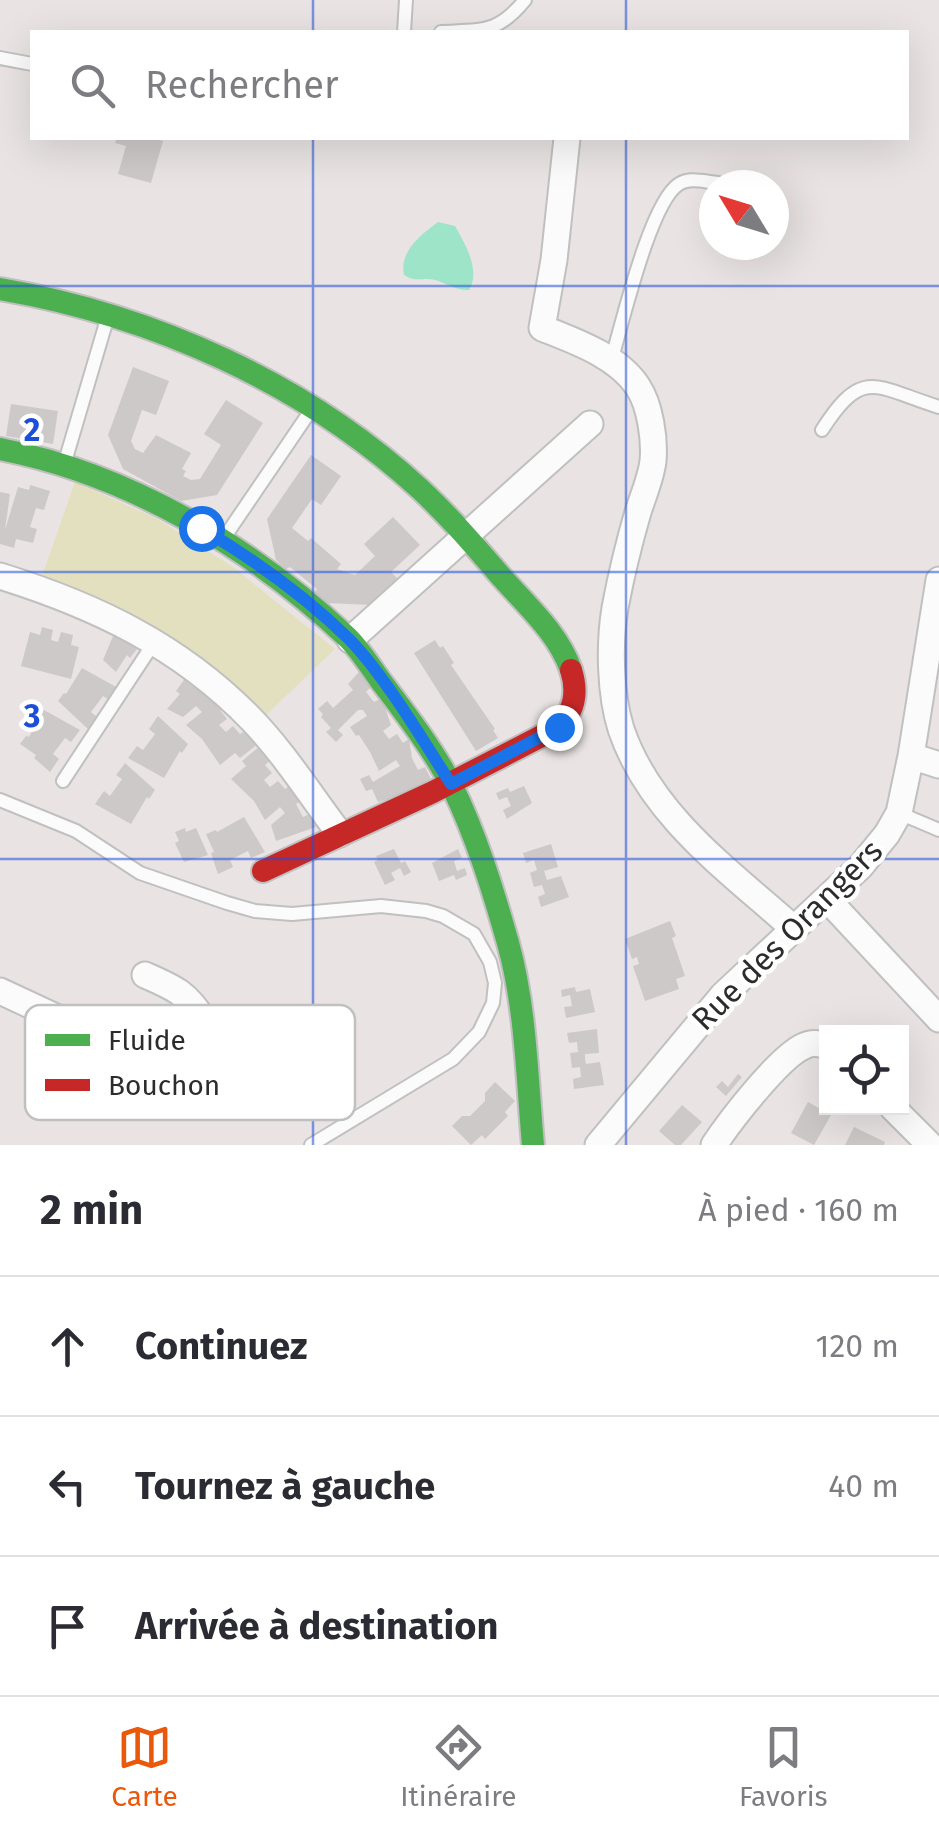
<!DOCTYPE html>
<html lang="fr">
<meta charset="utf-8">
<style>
body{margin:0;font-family:"Fira Sans",sans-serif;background:#f2f2f3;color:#2b2b33}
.controls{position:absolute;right:30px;bottom:30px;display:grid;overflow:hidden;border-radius:0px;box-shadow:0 10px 40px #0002}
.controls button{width:90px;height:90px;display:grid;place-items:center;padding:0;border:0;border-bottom:2px solid #e1e1e2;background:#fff;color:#2b2b33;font:50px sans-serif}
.compass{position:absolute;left:699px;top:170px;width:90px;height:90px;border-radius:50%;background:#fff;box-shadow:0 10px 40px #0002;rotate:308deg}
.stop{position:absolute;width:30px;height:30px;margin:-22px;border:8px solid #1a73e8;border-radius:50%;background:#fff}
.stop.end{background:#1a73e8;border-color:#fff;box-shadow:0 2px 10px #0008}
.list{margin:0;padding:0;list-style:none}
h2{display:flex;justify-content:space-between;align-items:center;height:130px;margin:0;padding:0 40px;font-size:42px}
h2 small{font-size:32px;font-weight:400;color:#7c7c81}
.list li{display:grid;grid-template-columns:65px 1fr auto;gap:30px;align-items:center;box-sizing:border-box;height:140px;padding:0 40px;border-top:2px solid #e1e1e2}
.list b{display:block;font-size:38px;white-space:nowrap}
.list em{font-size:32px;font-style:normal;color:#7c7c81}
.icon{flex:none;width:55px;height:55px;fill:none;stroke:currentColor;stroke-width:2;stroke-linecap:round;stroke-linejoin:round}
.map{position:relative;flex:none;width:939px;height:1145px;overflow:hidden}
.search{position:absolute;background:#fff;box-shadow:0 10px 40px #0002;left:30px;right:30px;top:30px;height:110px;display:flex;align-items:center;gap:25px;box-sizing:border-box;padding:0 35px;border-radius:0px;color:#7c7c81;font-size:38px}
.sheet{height:550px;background:#fff}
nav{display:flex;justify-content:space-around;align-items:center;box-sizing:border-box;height:140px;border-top:2px solid #e1e1e2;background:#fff;font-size:28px;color:#7c7c81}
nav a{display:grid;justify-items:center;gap:5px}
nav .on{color:#ea580c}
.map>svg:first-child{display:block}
</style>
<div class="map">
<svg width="939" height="1145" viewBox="0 0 939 1145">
<rect width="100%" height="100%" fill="#e9e3e3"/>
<!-- green -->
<path fill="#e3e0bf" d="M75,482L156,518L233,567L335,649L262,719L41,579Z"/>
<!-- water -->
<path fill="#9de4c8" d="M438,222L455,226C465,244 481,270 469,290C453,291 442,279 428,279C417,279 414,281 404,275C399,251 421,235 438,222Z"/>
<!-- building -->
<path fill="#cec9c9" d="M117,138H152L163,141L151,183L118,174L126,146L115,143Z
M133,367L169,381L156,415L142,410L131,441L135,449L143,453L156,435L191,453L182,469L186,471L183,476L191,480L200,479L221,445L204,434L226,400L263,423L217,495L181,501L123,469L108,435Z
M11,404L58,411L53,444L6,436Z
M311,455L341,476L321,505L312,499L292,528L308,541L311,538L341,564L337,569L355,575L375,556L364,544L393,517L420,545L391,572L398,579L371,605L326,603L314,593L317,589L290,567L286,569L276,560L267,519Z
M30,485L50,491L44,510L36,508L30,527L37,529L33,543L16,539L14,548L0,544V492L10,494L5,530L18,487L29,490Z
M42,627L53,630L51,640L58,642L61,632L73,635L71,645L79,647L71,679L21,666L30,632L40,635Z
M116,629L144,640L130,658L127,655L116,672L103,660Z
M435,640L440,648L443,646L454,663L451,665L495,729L493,730L498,738L476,751L414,653Z
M82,668L118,688L109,700L103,696L91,712L97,717L88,729L58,701L64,693L66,694Z
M359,672L371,687L366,692L374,702L382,698L391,725L383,731L389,739L397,734L403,743L409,739L412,758L418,770L425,767L434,785L378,802L372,789L366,791L360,779L369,775L373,782L400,766L396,760L379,771L370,752L359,735L356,736L350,727L367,716L363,710H358L338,730L343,735L336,742L326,732L331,728L321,717L323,714L318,709L327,701L333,708L353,690L348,684Z
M189,673L200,681L196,687L226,706L220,710L227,719L219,725L226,732L233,726L240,734L246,730L258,744L240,758L235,753L220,765L202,739L186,725L202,712L196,706L183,717L167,709L180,694L176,691Z
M44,710L80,730L71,742L65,738L53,754L59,759L50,772L34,758L36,755L20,744L26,736L29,737Z
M158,716L188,744L182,753L180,751L164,778L128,758L137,746L143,750L155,734L149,729Z
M260,746L271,760L265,765L272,773L264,780L270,787L278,781L285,789L291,785L303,800L296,804L303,817L310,814L316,827L276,841L271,825L285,813L280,807L265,820L254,801L231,779L246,766L242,761Z
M125,763L155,790L149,799L147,797L131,824L95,804L104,791L110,796L122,779L116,775Z
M524,786L532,803L507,819L503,810L511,806L507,797L499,800L496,793L508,788L510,792Z
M244,817L265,852L251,858L248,851L230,860L233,867L218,874L211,853L214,852L206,834L216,830L217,832Z
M185,828L186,832L196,828L208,855L184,862L175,843L179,841L175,832Z
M551,844L558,867L544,871L547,880L561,876L569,897L541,907L538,897L545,894L542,885L534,887L530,873L537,870L534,860L526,863L523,853Z
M394,849L401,863L405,861L411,872L404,876L400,868L391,873L395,880L385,885L374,862L378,860L376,856Z
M458,849L462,858L454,861L457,871L465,868L467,875L456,880L454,875L439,881L432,863Z
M670,921L676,936L672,938L685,976L676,979L679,989L645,1001L633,966L639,964L637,957L632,959L625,939Z
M575,987L576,992L590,989L595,1012L566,1018L564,1007L572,1006L570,995L562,997L561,990Z
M597,1029L599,1053L585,1054V1059L586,1064L600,1062L604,1085L574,1089L573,1079L581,1077L580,1067L572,1068L570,1053L578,1052L577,1042L569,1043L567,1033Z
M738,1074L742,1077L726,1096L716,1087L722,1081L728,1087Z
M495,1082L515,1101L505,1112L508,1116L485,1139L482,1135L471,1145L452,1126L462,1116H470L485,1101V1093Z
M808,1102L831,1115L814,1145L791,1133Z
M682,1105L702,1122L681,1145H675L659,1131Z
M854,1127L885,1142L884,1145H845Z"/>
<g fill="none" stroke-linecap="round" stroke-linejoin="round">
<defs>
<path id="lane" d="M404,32L406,0
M441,32C482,30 497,34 525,0
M0,58L32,64
M611,361C622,325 650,202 679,184C690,177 705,182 718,183
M822,430C863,366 875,387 939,407
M64,465L108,316
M224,538L311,410
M63,781L155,641
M0,800L76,831L140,873L227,903L255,911L292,914L381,906L426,911L443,916L474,934L490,962L495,983L493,1003L479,1032L453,1059L311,1145
M899,813L939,830"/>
<path id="street" d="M567,138L554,260L542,328C575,341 618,356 638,387C650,405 655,439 653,461C651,478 643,496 638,512C629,543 621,576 615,608C609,644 610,694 621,729C650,815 728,870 793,928
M0,576C96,606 180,646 251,719C284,753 311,796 340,834
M350,640L590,424
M911,756L939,765
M827,899L939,1019
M0,991L150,1061L181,1065L201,1046L205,1022C187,993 175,988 145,975
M893,1108L930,1145
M598,1145L723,995L860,867L887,834L899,813L911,756L939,580
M714,1145C730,1121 779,1057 804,1046C812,1042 819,1043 826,1046"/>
<path id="fast" d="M0,289C153,315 306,384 420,489C448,515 473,544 498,573C524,603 558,632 571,670
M0,449C129,474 253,548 348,638C360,650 370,666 380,680C405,713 433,749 452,786C476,835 493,890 508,943C526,1008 527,1078 533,1145"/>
<path id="jam" d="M263,871L433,792L557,728C575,712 578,692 571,670"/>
</defs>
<!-- lane casing -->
<use href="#lane" stroke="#c0c0c0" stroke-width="16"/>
<!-- street casing -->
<use href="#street" stroke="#c0c0c0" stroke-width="29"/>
<!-- fast casing -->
<use href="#fast" stroke="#c0c0c0" stroke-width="26"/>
<!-- jam casing -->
<use href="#jam" stroke="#c0c0c0" stroke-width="26"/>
<!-- lane -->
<use href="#lane" stroke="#fcfbfb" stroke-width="12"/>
<!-- street -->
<use href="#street" stroke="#fcfbfb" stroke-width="25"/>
<!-- fast -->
<use href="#fast" stroke="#4caf50" stroke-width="22"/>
<!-- jam -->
<use href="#jam" stroke="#c62828" stroke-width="22"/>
</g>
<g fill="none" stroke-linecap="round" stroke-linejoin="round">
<!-- route -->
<path stroke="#1a73e8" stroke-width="12" d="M201,528C253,559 305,596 349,639C385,676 422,739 451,784L559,727"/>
</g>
<!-- grid -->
<path fill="none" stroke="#1d4ed8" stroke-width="2.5" stroke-opacity="0.55" d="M313,0V32M626,0V32M313,138V1145M626,138V1145M0,286H939M0,572H939M0,859H939"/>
<g text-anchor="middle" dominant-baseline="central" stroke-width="9" stroke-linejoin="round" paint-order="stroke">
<!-- street labels -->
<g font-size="32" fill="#2c2c2c" stroke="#fff">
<text transform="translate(787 935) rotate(-45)">Rue des Orangers</text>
</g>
</g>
<!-- legend -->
<rect x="25" y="1005" width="330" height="115" rx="15" fill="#fff" stroke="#c0c0c0" stroke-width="2.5"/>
<rect x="45" y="1034" width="45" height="12" fill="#4caf50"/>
<rect x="45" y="1079" width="45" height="12" fill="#c62828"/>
<g font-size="28" fill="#2c2c2c">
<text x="108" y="1050">Fluide</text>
<text x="108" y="1095">Bouchon</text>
</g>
<g font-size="32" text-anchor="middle" font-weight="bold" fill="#1d4ed8" stroke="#fff" stroke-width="9" stroke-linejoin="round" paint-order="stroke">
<text x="32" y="441">2</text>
<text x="32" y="727">3</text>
</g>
</svg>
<div class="controls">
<button><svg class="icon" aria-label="locate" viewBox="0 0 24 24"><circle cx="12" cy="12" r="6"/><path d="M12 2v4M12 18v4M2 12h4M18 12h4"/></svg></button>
</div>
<svg class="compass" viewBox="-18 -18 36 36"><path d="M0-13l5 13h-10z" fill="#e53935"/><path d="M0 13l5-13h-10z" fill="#7c7c81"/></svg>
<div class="stop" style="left:201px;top:528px"></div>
<div class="stop end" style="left:559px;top:727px"></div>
<div class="search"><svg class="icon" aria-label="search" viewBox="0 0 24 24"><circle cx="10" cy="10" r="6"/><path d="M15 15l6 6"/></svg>Rechercher</div>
</div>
<section class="sheet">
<h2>2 min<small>À pied · 160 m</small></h2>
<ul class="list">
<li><svg class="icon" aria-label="ahead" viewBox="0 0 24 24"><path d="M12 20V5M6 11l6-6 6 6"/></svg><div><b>Continuez</b></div><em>120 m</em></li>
<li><svg class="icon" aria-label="left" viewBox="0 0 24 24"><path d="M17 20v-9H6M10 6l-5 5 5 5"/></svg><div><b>Tournez à gauche</b></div><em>40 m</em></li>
<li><svg class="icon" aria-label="arrive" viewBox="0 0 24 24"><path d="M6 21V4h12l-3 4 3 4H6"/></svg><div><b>Arrivée à destination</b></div></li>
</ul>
</section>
<nav>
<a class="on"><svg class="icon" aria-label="map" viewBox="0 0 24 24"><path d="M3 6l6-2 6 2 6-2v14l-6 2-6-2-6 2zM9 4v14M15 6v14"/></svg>Carte</a>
<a><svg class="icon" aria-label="directions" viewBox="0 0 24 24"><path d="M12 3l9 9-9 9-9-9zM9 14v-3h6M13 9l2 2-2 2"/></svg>Itinéraire</a>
<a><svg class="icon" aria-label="saved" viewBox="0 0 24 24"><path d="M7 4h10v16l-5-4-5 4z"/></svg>Favoris</a>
</nav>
